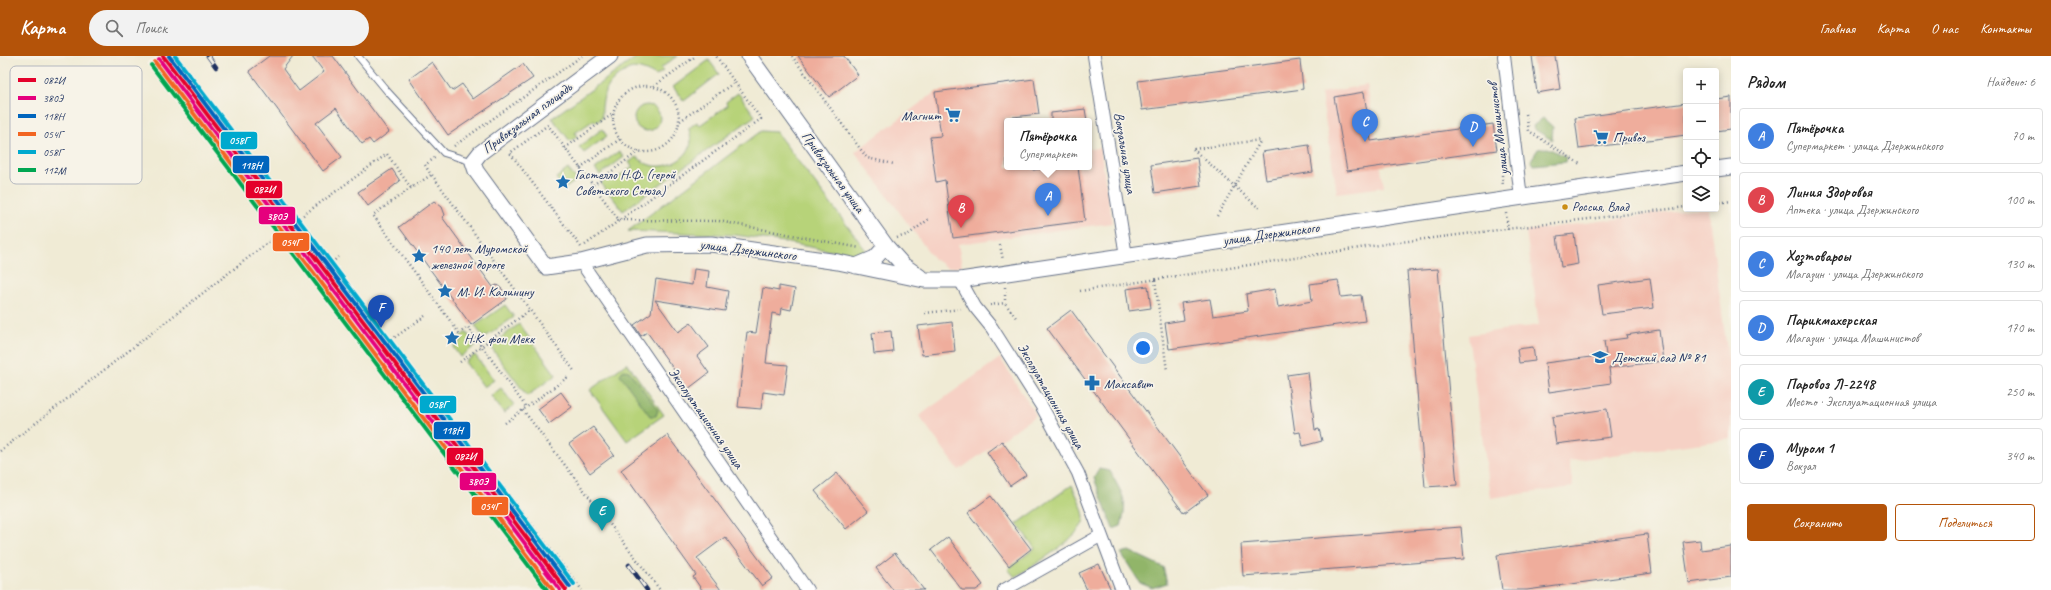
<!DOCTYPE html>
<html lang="ru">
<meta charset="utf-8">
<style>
body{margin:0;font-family:Caveat,sans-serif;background:#f2f2f2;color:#222}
.controls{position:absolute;right:12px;top:12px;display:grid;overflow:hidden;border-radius:4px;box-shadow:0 2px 10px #0003}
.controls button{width:36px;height:36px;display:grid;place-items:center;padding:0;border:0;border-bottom:1px solid #e0e0e0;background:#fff;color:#222;font:20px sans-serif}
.you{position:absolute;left:1143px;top:292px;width:14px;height:14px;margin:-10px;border:3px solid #fff;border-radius:50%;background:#1a73e8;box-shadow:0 0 0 6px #1a73e833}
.badge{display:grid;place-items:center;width:26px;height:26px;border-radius:50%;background:#b45309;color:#fff;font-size:13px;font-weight:700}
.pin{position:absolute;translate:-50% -33px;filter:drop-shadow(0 1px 2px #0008)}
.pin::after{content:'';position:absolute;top:21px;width:14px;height:12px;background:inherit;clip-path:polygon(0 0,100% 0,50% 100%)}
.popup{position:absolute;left:1004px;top:62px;width:88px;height:52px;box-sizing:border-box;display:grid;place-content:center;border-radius:4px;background:#fff;filter:drop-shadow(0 1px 3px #0005);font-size:13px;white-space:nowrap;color:#767676}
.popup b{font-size:15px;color:#222}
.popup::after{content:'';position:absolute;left:50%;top:100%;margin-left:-8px;border:8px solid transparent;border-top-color:#fff}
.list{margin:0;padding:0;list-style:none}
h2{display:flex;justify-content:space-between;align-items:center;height:52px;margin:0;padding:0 16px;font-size:17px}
h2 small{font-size:13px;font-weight:400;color:#767676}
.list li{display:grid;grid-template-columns:26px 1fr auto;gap:12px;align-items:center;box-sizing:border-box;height:56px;margin:0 8px 8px;padding:0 8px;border:1px solid #e0e0e0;border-radius:4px}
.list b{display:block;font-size:15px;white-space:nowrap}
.list p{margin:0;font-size:13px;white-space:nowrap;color:#767676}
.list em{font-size:13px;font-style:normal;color:#767676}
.actions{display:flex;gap:8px;padding:12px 16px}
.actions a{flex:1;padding:9px 0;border:1px solid #b45309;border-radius:4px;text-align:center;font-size:14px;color:#b45309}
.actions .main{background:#b45309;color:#fff}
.icon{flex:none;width:22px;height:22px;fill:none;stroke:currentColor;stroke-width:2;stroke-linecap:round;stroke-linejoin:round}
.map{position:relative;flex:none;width:1731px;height:534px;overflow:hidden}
header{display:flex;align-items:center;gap:24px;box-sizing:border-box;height:56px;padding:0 20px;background:#b45309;color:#fff}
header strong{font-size:19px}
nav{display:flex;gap:22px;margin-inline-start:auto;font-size:14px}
.search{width:280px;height:36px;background:#f2f2f2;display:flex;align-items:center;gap:10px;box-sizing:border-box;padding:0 14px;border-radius:22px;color:#767676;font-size:15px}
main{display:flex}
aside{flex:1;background:#fff}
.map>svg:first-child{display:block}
</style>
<header>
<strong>Карта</strong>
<div class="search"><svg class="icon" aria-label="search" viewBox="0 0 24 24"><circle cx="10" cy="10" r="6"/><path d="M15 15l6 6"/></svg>Поиск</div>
<nav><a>Главная</a><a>Карта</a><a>О нас</a><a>Контакты</a></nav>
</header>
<main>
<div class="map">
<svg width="1731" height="534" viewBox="0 0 1731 534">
<rect width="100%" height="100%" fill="#f7f3e8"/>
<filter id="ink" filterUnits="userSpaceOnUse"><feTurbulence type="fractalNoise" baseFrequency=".025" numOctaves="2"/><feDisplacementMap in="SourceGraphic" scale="8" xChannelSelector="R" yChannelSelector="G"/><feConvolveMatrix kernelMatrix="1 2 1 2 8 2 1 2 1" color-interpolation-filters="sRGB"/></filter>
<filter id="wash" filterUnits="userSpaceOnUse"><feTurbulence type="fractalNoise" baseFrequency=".012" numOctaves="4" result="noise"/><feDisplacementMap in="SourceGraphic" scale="16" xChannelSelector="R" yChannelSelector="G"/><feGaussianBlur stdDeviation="0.9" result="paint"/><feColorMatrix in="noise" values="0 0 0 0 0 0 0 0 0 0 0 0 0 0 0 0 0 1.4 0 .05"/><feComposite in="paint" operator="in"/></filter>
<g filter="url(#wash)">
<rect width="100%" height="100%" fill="#f0ebd5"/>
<!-- built -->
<path fill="#f6d1c5" d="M986,29L991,64L1005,62L1007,67V111H1089V93L1100,92L1112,167L958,188L962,210L948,212L934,203L855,96L935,36Z
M1367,29L1384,131L1337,137L1321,37Z
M1689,153H1708L1731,323V383L1569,405L1573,431L1491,442L1468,279L1539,269L1526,175Z
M1000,302L1036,359L959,414L919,360Z"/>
<!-- green -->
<path fill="#b7d379" stroke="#69816c" d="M638,0H677L661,12L663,15L656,20C649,16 638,10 629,13C627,14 623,17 621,18C605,28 601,44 602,62L596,66L594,64L575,77L577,81L570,85L552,62Z
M709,4L719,18L684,45L673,31Z
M738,37L755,60L623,155L601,127L609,121L613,125L632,111L629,106L637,101C641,104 645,108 650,109C666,114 690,103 691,85C691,81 689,76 689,72L697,66L700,69L727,50L726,46Z
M634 62a13 13 0 1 1 26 0a13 13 0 1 1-26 0Z
M602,73L607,80L584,97L579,91Z
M761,75L776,76L868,197L863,201L778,185L735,179L628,175Z
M619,95L624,101L600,119L595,113Z
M568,113L577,124L564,133L556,122Z
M505,249L514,261L484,282L475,270Z
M519,268L556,319L527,340L490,290Z
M466,276L476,289L460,301L453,291L462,284L460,281Z
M475,299L494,324L484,331L465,306Z
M627,307L664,359L627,385L590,334Z
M501,332L514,349L504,357L491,340Z
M1072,429C1076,439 1083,451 1084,461C1086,479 1029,512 1015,521L1008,513L1035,492L1017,468Z"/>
<!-- forest -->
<path fill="#91b569" stroke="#567264" d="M1543,62L1553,71L1552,84L1534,73L1533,70Z
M1548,92L1566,101L1565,106L1534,109L1531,104L1538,93Z
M623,314L629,315L658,354L656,360H650L620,319Z
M1099,413L1110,415C1122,439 1129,443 1121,470L1113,473L1094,422Z
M1129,495L1163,511L1167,527L1152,532L1140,527L1121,497Z"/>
<g id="blocks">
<!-- building -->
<path fill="#efad9c" d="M269,0H293L283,13L299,35L324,16L312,0H333L389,76L373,88L369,83L362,88L336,52L316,67L342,101L323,115L249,15Z
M798,0H844L858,19L829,41Z
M1532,0H1555L1560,33L1537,37Z
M1300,4L1303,33L1142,54L1138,25Z
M432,6L452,35L462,28L473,43L523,8L533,22L448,79L409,23Z
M1034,23L1039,58L1005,62L1007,111H1033V114L1053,111H1078L1085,165L953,182L945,124L936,126L930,81L941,80L935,36Z
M1364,36L1371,85L1493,68L1497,94L1347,115L1334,41Z
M1731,41V73L1716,75V43Z
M1686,47V79L1579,93L1575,62Z
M1085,53L1087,65H1051V57Z
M1309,89L1313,116L1266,124L1262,96Z
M1197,102L1201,130L1155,137L1151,109Z
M392,113L400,125L368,150L358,136Z
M434,145L442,151L445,159L442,161L493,231L497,229L503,234L507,243L471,269L399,171Z
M1574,178L1578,208L1561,211L1557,180Z
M694,213L709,215L707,231L728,235L725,255L655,244L678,276L691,267L709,291L697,300L709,317L688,333L647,276L641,280L634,269L651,257L656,223L692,229Z
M1438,213L1457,429L1425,431L1407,215Z
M1650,222L1654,252L1602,258L1598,229Z
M1338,224L1341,241L1361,239L1365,265L1169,293L1165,267L1184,264L1181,247L1210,243L1213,260L1248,255L1246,238L1275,233L1278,251L1312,245L1310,228Z
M779,230L795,233L791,254L782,252L781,259L772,257L766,307L788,309L784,339L763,336L761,353L738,351L747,276L756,277L763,232L779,235Z
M1148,230L1151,252L1129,255L1126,233Z
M1071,254L1208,439L1184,457L1047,272Z
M952,266L955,295L922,299L918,270Z
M1659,274L1663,305L1609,312L1611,327L1549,336L1545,307L1606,299L1604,285L1627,282L1626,279Z
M891,275L893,296L874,298L872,277Z
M1533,291L1535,305L1519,307L1517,293Z
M1308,316L1315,374L1319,373L1322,385L1303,390L1300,376L1295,377L1287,319Z
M561,336L572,351L549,368L538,353Z
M1607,353L1611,381L1556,388L1552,361Z
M593,371L614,399L590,417L569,388Z
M667,379L773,522L762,530L725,481L697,502L721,534H702L693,521L696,519L621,414Z
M1002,385L1026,419L1010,430L987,396Z
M837,417L868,455L846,473L815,435Z
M991,440L1031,493L1009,510L968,457Z
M1461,471L1464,503L1243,520L1241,488Z
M1647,478L1652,517L1527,534H1502L1497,499Z
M948,481L983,529L976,534H962L931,494Z
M1700,484L1701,494L1731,490V521L1689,527L1683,486Z
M895,497L924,534H893L876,512Z
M1099,508L1111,534H1087L1079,517Z"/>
</g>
</g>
<g filter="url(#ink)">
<use href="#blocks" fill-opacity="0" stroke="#667188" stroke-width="1"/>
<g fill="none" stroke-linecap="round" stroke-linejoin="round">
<defs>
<path id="service" d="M358,0L387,35L444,97L473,106"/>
<path id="minor" d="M1094,0L1126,200
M1504,0L1521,142
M581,206L807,534
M960,224L975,251L992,272L1041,349L1078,417L1122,534
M1004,534L1100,480"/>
<path id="tertiary" d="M610,0L480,97L473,106L476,115L546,211L581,206L647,189L711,188L838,206L924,224H960L1686,117
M749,0L886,190L903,209L920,221
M1716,113L1731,111
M856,210L875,202L886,190"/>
</defs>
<!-- service casing -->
<use href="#service" stroke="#667188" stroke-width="8"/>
<!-- minor casing -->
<use href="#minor" stroke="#667188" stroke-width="14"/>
<!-- tertiary casing -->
<use href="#tertiary" stroke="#667188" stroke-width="17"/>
<!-- path -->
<path stroke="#667188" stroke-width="2.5" stroke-dasharray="1 3" stroke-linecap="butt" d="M792,0L867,102L894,108
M654,30L696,0
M613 63a33 33 0 1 1 66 0a33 33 0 1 1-66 0Z
M1526,58L1529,75L1580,108
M680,65L735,26
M454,90L582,0
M565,92L614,57
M1193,93L1261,154
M1194,93L1260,84
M580,112L620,83
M432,119L575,316
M1502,119L1503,130
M593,129L639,95
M411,132L373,159L459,277L468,271L526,351
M1716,147L1731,145
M1506,157L1508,174
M1217,160L1261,84
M298,163L391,284
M619,164L719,165L860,192
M897,182L909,178L929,163
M585,189L761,63L716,0
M1000,189L1003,204
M581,191L510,97L548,69L619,164
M332,207L338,201
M1155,224L1167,315
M1005,231V247
M1080,235L1392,187L1686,151
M990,249L1005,247L1017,263
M925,257L961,253
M425,260L391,284L582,534
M460,306L530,254
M523,354L660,534
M505,367L568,321
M0,395L298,163L387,98L411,132L431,119L425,109L436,101"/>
<!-- service -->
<use href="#service" stroke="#fff" stroke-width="6"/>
<!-- minor -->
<use href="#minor" stroke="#fff" stroke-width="12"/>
<!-- tertiary -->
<use href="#tertiary" stroke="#fff" stroke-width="15"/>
<defs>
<path id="rail" d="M208,0L216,11
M629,509L647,534"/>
</defs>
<!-- rail casing -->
<use href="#rail" stroke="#1b2f5e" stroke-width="4.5"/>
<!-- rail -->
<use href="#rail" stroke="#f7f3e8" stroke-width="3" stroke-dasharray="9" stroke-linecap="butt"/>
<defs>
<path id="rail-1" d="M163,0L566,534"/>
<path id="rail-2" d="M159,3L560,534"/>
<path id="rail-3" d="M169,0L570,531"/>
<path id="rail-4" d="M155,6L553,534"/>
<path id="rail-5" d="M175,0L574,528"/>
<path id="rail-6" d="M151,9L547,534"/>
</defs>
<!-- rail-1 casing -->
<use href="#rail-1" stroke="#f7f3e8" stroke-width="7"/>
<!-- rail-2 casing -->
<use href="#rail-2" stroke="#f7f3e8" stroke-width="7"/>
<!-- rail-3 casing -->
<use href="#rail-3" stroke="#f7f3e8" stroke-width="7"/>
<!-- rail-4 casing -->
<use href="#rail-4" stroke="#f7f3e8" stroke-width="7"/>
<!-- rail-5 casing -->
<use href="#rail-5" stroke="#f7f3e8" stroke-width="7"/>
<!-- rail-6 casing -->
<use href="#rail-6" stroke="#f7f3e8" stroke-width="7"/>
<!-- rail-1 -->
<use href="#rail-1" stroke="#e4002b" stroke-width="4"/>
<!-- rail-2 -->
<use href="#rail-2" stroke="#e5007d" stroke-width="4"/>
<!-- rail-3 -->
<use href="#rail-3" stroke="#0065bd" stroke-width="4"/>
<!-- rail-4 -->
<use href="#rail-4" stroke="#f26522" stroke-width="4"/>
<!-- rail-5 -->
<use href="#rail-5" stroke="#00a9ce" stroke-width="4"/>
<!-- rail-6 -->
<use href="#rail-6" stroke="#00a651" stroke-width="4"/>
</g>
</g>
<!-- icons -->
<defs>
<symbol id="supermarket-bare" viewBox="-9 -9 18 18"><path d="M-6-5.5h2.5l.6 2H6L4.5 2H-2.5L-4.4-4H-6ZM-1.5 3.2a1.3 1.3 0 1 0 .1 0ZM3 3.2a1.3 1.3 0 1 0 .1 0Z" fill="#1f6fb2" stroke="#f7f3e8" stroke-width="2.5" paint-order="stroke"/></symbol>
<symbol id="sight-bare" viewBox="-9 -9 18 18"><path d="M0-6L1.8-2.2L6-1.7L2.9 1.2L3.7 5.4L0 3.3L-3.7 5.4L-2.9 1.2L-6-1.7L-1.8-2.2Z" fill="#1f6fb2" stroke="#f7f3e8" stroke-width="2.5" paint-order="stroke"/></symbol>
<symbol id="school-bare" viewBox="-9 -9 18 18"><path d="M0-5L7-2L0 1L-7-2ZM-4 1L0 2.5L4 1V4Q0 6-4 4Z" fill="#1f6fb2" stroke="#f7f3e8" stroke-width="2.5" paint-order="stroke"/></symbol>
<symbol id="pharmacy-bare" viewBox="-9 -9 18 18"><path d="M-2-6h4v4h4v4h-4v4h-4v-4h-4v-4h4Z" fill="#1f6fb2" stroke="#f7f3e8" stroke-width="2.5" paint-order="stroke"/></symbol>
</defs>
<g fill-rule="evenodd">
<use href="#supermarket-bare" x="942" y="48" width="22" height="22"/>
<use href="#supermarket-bare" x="1590" y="70" width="22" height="22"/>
<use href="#sight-bare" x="552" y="115" width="22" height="22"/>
<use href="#sight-bare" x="408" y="189" width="22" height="22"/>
<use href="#sight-bare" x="434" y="224" width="22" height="22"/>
<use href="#sight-bare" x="441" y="271" width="22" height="22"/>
<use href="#school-bare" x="1589" y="290" width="22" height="22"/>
<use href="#pharmacy-bare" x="1081" y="316" width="22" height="22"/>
</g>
<!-- markers -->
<circle fill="#cb8e13" stroke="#f7f3e8" stroke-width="1.5" cx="1565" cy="151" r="3.5"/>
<g text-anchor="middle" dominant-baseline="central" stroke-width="3.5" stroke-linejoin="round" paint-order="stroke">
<!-- bus labels -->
<g font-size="13" fill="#1b2f5e" stroke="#f7f3e8" text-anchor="start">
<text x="1572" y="151">Россия, Влад</text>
</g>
<!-- poi labels -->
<g font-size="14" fill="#1b2f5e" stroke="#f7f3e8" text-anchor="start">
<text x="941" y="59" text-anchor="end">Магнит</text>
<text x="1613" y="81">Привоз</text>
<text x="575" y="118">Гастелло Н.Ф. (герой<tspan x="575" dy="16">Советского Союза)</tspan></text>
<text x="431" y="192">140 лет Муромской<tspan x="431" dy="16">железной дороге</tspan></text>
<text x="457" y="235">М. И. Калинину</text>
<text x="464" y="282">Н.К. фон Мекк</text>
<text x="1612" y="301">Детский сад № 81</text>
<text x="1104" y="327">Максавит</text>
</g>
<!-- street labels -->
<g font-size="14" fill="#1b2f5e" stroke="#f7f3e8">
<text transform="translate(527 62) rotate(-37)">Привокзальная площадь</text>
<text transform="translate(1498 73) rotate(-97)">улица Машинистов</text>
<text transform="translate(1125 97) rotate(81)">Вокзальная улица</text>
<text transform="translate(833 116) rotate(54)">Привокзальная улица</text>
<text transform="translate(1271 178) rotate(-8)">улица Дзержинского</text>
<text transform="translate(748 194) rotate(7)">улица Дзержинского</text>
<text transform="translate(1051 340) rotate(60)">Эксплуатационная улица</text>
<text transform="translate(706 362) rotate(55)">Эксплуатационная улица</text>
</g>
</g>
<!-- legend -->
<rect x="10" y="10" width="132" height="118" rx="6" fill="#f7f3e8" stroke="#b5b8bf" stroke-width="1"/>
<rect x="18" y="22" width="18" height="4" fill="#e4002b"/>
<rect x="18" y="40" width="18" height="4" fill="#e5007d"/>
<rect x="18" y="58" width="18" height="4" fill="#0065bd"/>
<rect x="18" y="76" width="18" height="4" fill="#f26522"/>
<rect x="18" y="94" width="18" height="4" fill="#00a9ce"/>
<rect x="18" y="112" width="18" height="4" fill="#00a651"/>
<g font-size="11" fill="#1b2f5e">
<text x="43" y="28">082И</text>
<text x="43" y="46">380Э</text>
<text x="43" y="64">118Н</text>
<text x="43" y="82">054Г</text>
<text x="43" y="100">058Г</text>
<text x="43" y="118">112М</text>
</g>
<g stroke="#f7f3e8" stroke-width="1.5">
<rect x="220" y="75" width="38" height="19" rx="4" fill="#00a9ce"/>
<rect x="232" y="99" width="38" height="19" rx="4" fill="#0065bd"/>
<rect x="245" y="124" width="38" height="19" rx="4" fill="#e4002b"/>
<rect x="258" y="150" width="38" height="19" rx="4" fill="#e5007d"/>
<rect x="272" y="176" width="38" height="20" rx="4" fill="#f26522"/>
<rect x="419" y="339" width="38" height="19" rx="4" fill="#00a9ce"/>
<rect x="433" y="365" width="38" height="19" rx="4" fill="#0065bd"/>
<rect x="446" y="391" width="38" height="19" rx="4" fill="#e4002b"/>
<rect x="459" y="416" width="38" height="19" rx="4" fill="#e5007d"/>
<rect x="471" y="440" width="38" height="20" rx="4" fill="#f26522"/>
</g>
<g font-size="11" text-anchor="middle" font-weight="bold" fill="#fff">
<text x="239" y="88">058Г</text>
<text x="251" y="113">118Н</text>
<text x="264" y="137">082И</text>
<text x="277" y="164">380Э</text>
<text x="291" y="190">054Г</text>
<text x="438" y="352">058Г</text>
<text x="452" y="378">118Н</text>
<text x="465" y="404">082И</text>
<text x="478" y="429">380Э</text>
<text x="490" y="454">054Г</text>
</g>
</svg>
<div class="controls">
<button>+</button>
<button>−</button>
<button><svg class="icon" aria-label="locate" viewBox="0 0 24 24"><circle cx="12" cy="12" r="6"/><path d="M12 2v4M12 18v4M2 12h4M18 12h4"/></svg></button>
<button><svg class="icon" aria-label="layers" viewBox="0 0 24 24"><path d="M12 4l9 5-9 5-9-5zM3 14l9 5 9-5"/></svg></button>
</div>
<div class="you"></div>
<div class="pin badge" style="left:1048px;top:160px;background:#3f7fe0">A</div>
<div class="popup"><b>Пятёрочка</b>Супермаркет</div>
<div class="pin badge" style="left:961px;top:172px;background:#e0444e">B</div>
<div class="pin badge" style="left:1365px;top:86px;background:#3f7fe0">C</div>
<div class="pin badge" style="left:1473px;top:91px;background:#3f7fe0">D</div>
<div class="pin badge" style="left:602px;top:475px;background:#0f9aa8">E</div>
<div class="pin badge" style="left:381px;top:272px;background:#1a4fb4">F</div>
</div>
<aside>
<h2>Рядом<small>Найдено: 6</small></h2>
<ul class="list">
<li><span class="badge" style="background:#3f7fe0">A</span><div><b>Пятёрочка</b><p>Супермаркет · улица Дзержинского</p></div><em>70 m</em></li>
<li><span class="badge" style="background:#e0444e">B</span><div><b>Линия Здоровья</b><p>Аптека · улица Дзержинского</p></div><em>100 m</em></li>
<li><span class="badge" style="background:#3f7fe0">C</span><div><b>Хозтовароы</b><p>Магазин · улица Дзержинского</p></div><em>130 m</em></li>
<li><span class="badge" style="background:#3f7fe0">D</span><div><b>Парикмахерская</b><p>Магазин · улица Машинистов</p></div><em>170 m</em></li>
<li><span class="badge" style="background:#0f9aa8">E</span><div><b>Паровоз Л-2248</b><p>Место · Эксплуатационная улица</p></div><em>250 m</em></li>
<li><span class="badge" style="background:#1a4fb4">F</span><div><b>Муром 1</b><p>Вокзал</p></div><em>340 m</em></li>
</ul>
<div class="actions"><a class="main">Сохранить</a><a>Поделиться</a></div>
</aside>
</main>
